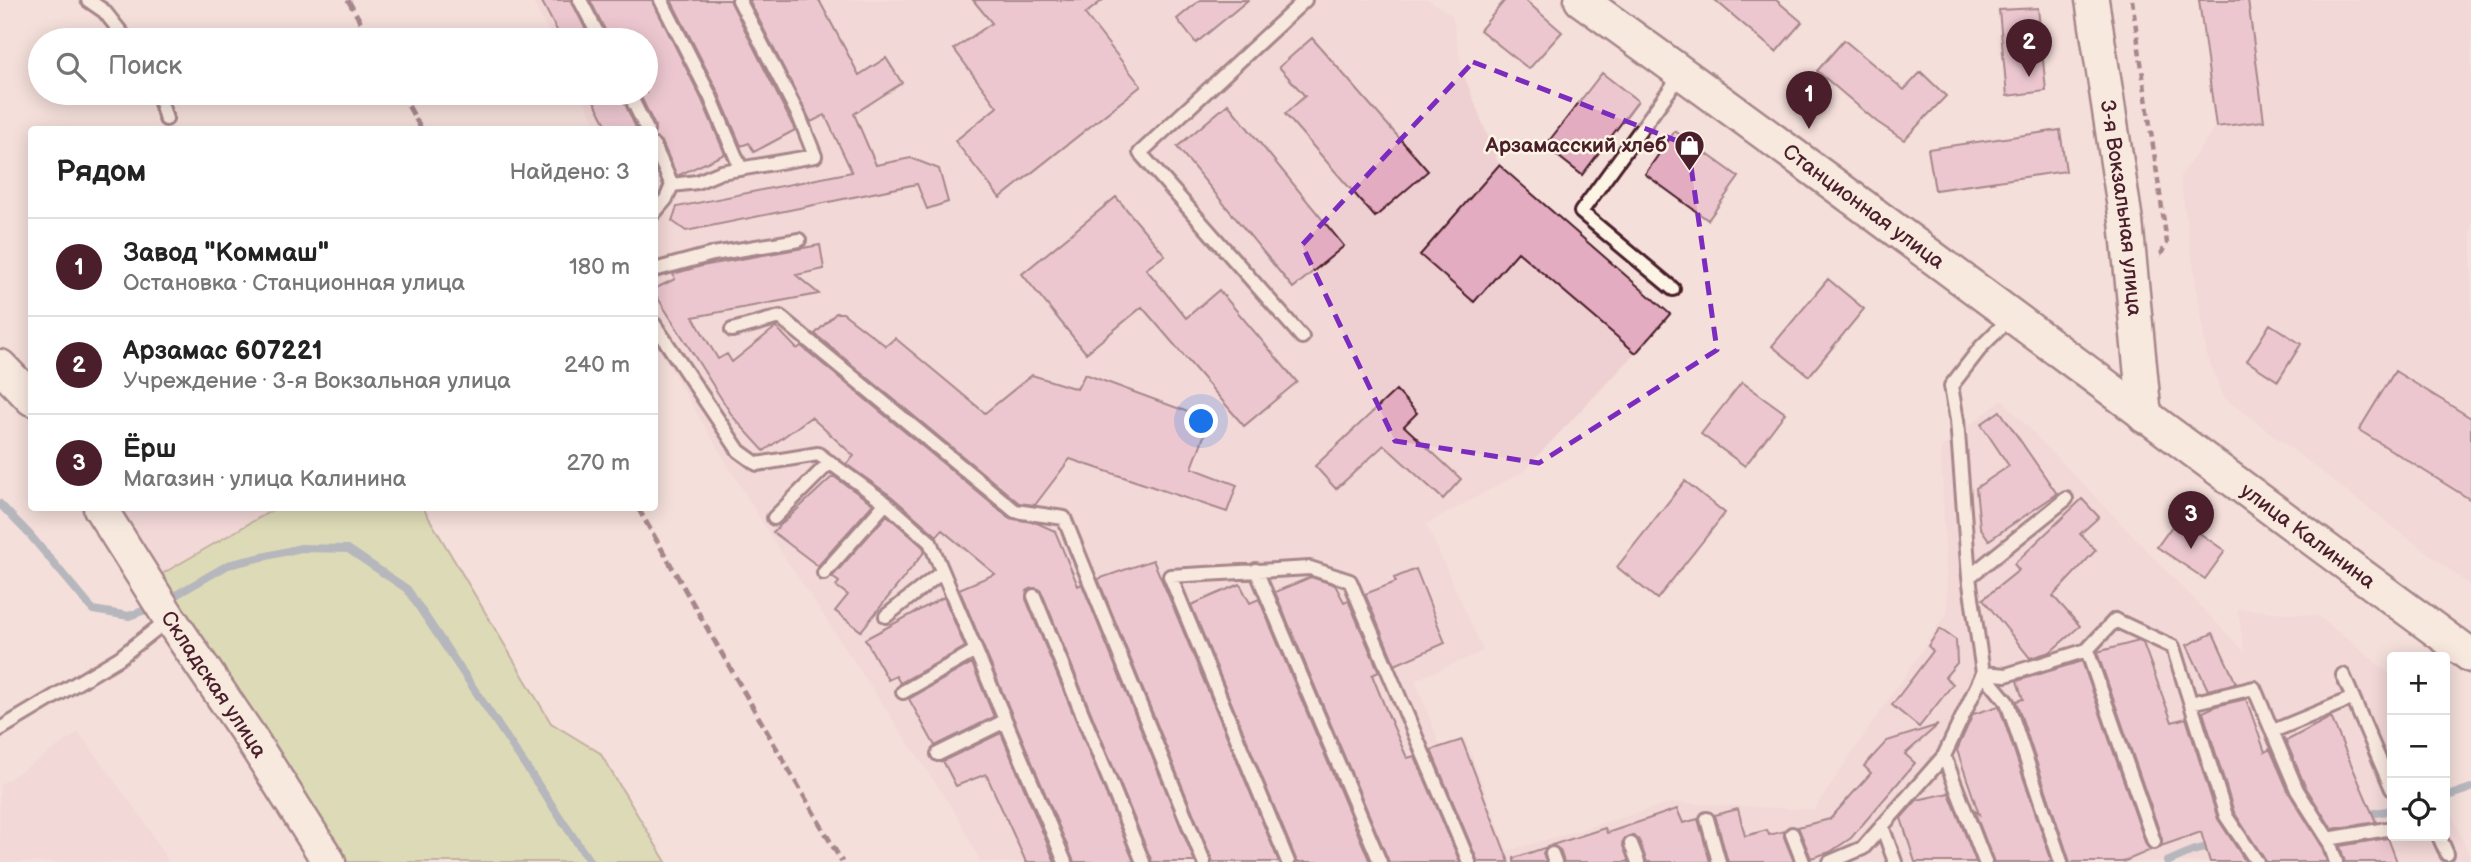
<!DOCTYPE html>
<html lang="ru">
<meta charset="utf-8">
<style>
body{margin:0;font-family:"Balsamiq Sans",sans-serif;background:#f6f6f6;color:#222}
.controls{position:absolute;right:21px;bottom:21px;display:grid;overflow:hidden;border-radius:7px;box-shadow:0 4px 18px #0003}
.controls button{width:63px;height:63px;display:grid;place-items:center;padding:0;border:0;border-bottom:2px solid #e0e0e0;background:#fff;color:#222;font:35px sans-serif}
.you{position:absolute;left:1202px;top:422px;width:24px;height:24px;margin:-18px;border:5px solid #fff;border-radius:50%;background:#1a73e8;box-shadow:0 0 0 10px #1a73e833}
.badge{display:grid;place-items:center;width:46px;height:46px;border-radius:50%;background:#4a1f2b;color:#fff;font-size:23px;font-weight:700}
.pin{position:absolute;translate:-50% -58px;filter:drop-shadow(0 2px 4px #0008)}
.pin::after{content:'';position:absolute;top:37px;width:24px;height:21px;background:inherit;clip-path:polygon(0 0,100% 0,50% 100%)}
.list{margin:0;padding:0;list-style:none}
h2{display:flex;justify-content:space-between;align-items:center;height:91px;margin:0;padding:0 28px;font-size:30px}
h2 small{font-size:23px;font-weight:400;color:#767676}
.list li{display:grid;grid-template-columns:46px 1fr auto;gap:21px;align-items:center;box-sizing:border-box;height:98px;padding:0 28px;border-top:2px solid #e0e0e0}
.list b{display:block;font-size:26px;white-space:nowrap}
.list p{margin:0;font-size:23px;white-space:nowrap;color:#767676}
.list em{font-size:23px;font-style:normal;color:#767676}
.icon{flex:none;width:38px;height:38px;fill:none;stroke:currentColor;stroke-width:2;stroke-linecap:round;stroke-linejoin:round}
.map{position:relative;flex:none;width:2471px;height:862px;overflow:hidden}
.search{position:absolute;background:#fff;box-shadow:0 4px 18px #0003;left:28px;top:28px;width:630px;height:77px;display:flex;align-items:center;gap:18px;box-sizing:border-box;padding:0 24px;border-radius:38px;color:#767676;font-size:26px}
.panel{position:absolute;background:#fff;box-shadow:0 4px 18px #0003;left:28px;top:126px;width:630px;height:385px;border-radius:7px}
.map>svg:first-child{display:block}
</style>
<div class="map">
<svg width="2471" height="862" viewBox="0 0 2471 862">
<rect width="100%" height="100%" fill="#f4dfda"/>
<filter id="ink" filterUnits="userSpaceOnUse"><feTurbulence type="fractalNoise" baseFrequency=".0143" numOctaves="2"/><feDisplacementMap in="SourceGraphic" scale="14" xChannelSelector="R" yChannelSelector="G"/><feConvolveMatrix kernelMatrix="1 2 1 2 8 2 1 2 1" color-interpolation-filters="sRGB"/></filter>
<g filter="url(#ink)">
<!-- built -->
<path fill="#efd0d2" d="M532,0H1429L1452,16L1462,70L1499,165L1670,314L1636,353L1522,472L1426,524L1483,651L1415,680L1440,746L1465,739L1508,851L1672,803L1814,810L1948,612L1941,448L2002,400L2245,653L2238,609L2318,616L2392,676V836H2445V796L2471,862H981L957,815L772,538L655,343L654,130L599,129L580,93H646V40H553Z
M2199,0H2471V586L2223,396L2207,354L2180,177L2216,127Z
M118,508H276L162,574Z
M79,733L143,820L168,862H0V785Z"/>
<!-- green -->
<path fill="#c2d68c" stroke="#867a5c" stroke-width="2" d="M276,508H423L551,723L600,753L666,862H332L162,574Z"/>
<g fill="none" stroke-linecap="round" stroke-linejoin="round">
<!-- stream -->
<path stroke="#6c8799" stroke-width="8" d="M0,504L30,535L93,610L129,616L153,607
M167,600L228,565L301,548L348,549L407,589L590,862
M2445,797L2471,788
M2364,815L2392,810
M2167,862L2192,851L2244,838"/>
</g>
<!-- building -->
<path fill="#e3acc1" stroke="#4a1f2b" stroke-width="2" d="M541,0H571L591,40H562Z
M590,0H652L702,100L725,154L677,176L662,142L654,137L655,126L639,93H646V40H610Z
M671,0H730L795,130L754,152L749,143L741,146L718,92Z
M749,0H819L859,75L886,58L902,83L854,114L876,165L911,158L939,169L948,202L927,209L917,184L686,231L672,221L677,207L852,172L825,115L811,122Z
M973,0H1103L1085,14L1141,86L1000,198L955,141L997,107L954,49L992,23Z
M1200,0H1248L1196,43L1177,19Z
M1505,0H1525L1562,32L1529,69L1480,30Z
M1715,0H1776L1802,22L1776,52Z
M2199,0H2248L2264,121L2216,127Z
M2038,8L2046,91L2007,96L1999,10Z
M1312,38L1428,171L1375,217L1285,114L1305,96L1279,67Z
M1844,40L1904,90L1921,72L1946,96L1904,140L1877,122L1817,71Z
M1602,73L1638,101L1582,175L1545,146Z
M590,93H620L637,130H609Z
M1228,104L1344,246L1293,288L1177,147Z
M2060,130L2066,171L1935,190L1928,149Z
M1675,131L1739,177L1708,220L1645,174Z
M1499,165L1670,314L1636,353L1518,252L1474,302L1420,255Z
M1116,197L1165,255L1146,269L1186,318L1219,290L1297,382L1244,426L1142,307L1086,353L1022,274Z
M820,245L824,269L796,275L819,294L693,317L718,359L727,354L732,362L776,327L797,349L801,346L1009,518L1037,523L1055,531L1078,586L1082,584L1195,862H1152L1042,593L1039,589L1031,588L1027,591L1026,599L1134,862H1074L959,589L995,574L942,530L937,536L891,496L846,464L854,456L811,417L764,451L733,417L654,292V289L675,279L673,274L702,266Z
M1828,279L1864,309L1809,376L1772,346Z
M836,313H843L886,346L895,338L985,413L1032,375L1077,389L1085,374L1210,420L1192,468L1237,485L1227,512L1070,459L1035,505L1019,503L815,334Z
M2270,324L2301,344L2278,381L2247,361Z
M2395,371L2471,418V500L2359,430Z
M1742,382L1785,413L1745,466L1701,434Z
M1396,390L1417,413L1404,426L1461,479L1443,499L1384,445L1336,489L1315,466Z
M2000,411L2057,494L1989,540L1980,527L1976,488L2009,466L1981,424Z
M833,476L873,504L818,566L773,532Z
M1685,481L1725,513L1657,599L1617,567Z
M2082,499L2099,517L2080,534L2096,550L2053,596L2080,626L2050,652L2030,658L1983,599L2019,570L2014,564Z
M887,515L923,547L925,551L861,631L835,611L848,595L836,586L839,582L832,577Z
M2178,518L2225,551L2205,579L2157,547Z
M1153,560L1175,611L1279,862H1213L1098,579Z
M1416,569L1445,643L1395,665L1365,594L1396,582L1394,578Z
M1311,577L1335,585L1344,602L1348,600L1379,672L1372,675L1387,712L1407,758L1415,756L1460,862H1389L1275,592Z
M1240,584L1250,603L1259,599L1370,862H1297L1191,605Z
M944,597L965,647L900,683L896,676L888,680L865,639Z
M1940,629L1956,640L1957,663L1945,677L1953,684L1919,727L1892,705L1933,651L1928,646Z
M2213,633L2236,683L2208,690L2187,645Z
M2139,641L2143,643L2172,722L2186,718L2218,819L2246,862H2210L2201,832L2161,846L2162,839L2097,652Z
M2082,661L2146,845L2151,850L2123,862H2070L2016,701L2023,699L2017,681Z
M972,663L994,717L935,746L909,699Z
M2246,699L2265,752L2270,749L2289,793L2320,843L2327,862H2266L2234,812L2203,712L2216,706Z
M1999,706L2052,862H1994L1974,810L1979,814L1957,750L1973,714Z
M2331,717L2376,822L2332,829L2305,786L2286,741Z
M1938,725L1905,754L1915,763L1851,838L1830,852L1811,858L1798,827L1830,819L1871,773L1864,766L1887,741Z
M1001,733L1055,862H1026L986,774L956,786L943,761Z
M1462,740L1509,862H1478L1431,750Z
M1949,793L1976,862H1915L1901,818L1917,800Z
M1677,809L1683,823L1698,819L1710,862H1647L1639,840L1632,835L1625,838L1622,843L1629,862H1564L1560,850L1552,845L1605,828L1607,833Z
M1738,809L1745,836L1767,830L1769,835L1784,831V837L1794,862H1728L1715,815Z
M2388,838L2397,862H2345L2340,846Z
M1547,847L1543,853L1546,862H1514V858Z"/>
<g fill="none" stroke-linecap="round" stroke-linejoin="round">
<defs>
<path id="lane" d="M88,0L104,11L127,40
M580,0L601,40
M661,0L710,96L741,169
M158,93L166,119
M629,93L647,130
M654,146L672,185L666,199L654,213
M672,185L697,182L721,172L815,156L799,116L739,0
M654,270L713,254L799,240
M1673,289L1581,212L1682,73
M654,324L739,451L757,464L818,454L886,503L930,542L1065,862
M732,330L780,317L1015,511L1064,518L1204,862
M1302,337L1140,153L1305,0
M774,518L830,462
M1256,570L1380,862
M824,573L886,503
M1969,577L2066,499
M1034,596L1143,862
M886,616L942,572
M2087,650L2115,620L2173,647L2226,816L2257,862
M1983,673L2006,675L2087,650L2154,842
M1983,673L2007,702L2061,862
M2343,675L2392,789
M903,692L975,651
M2191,703L2254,688L2297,790L2328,839L2336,862
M0,729L119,658L169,619
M2273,731L2353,698
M938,754L1005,721
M1944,756L1985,862
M1707,819L1719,862
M1882,826L1895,862
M1792,834L1803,862
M2439,836L2447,854
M2328,839L2392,828
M1631,844L1638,862
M1552,854L1555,862
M1288,862L1170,576L1310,568L1350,581L1469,862
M1830,862L1863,848L1944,756L1983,673L1969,577L1957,420L1951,386L1982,346L2012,316"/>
<g id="secondary">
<path id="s1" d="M1581,0C1880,215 2174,438 2471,656"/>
<path id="s2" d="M2092,0L2126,221L2145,417"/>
<path d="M0,366L32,399"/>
<path id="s3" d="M100,508L170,619L250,737L329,862"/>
</g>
</defs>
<!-- lane casing -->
<use href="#lane" stroke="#4a1f2b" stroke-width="18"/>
<!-- secondary casing -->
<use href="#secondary" stroke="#4a1f2b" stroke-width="37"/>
<!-- path -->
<path stroke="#4a1f2b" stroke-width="4.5" stroke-dasharray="7 5" stroke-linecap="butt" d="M2132,0L2167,243L2161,254L2157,255"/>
<!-- lane -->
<use href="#lane" stroke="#fcf5e5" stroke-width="12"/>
<!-- secondary -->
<use href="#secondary" stroke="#fcf5e5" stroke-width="32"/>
<!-- rail -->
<path stroke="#4a1f2b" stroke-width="5" stroke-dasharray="10 5" stroke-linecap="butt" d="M348,0L371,40
M401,93L422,130
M638,508L842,862"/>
</g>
</g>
<!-- marked area -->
<path d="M0 0H2471V862H0ZM1473,62L1688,145L1717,350L1539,463L1395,441L1302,245Z" fill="#f4dfda" fill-opacity=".55" fill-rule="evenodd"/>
<path fill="none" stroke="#7b2cbf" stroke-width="5" stroke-dasharray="14 9" stroke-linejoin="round" d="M1473,62L1688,145L1717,350L1539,463L1395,441L1302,245Z"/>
<!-- icons -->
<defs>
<symbol id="shop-pin" viewBox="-11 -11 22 30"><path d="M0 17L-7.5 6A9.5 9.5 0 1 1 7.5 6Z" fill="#4a1f2b" stroke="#fcf5e5"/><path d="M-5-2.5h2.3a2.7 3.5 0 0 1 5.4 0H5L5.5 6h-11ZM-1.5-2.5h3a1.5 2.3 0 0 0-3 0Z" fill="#fff"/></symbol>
</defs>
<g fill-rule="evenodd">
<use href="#shop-pin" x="1672" y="128" width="35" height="47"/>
</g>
<g text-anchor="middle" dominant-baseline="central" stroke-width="5" stroke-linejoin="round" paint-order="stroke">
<!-- poi labels -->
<g font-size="21" font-weight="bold" fill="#4a1f2b" stroke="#fcf5e5" text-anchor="end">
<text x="1667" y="145">Арзамасский хлеб</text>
</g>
<!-- street labels -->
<g font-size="21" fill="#4a1f2b" stroke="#fcf5e5">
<text stroke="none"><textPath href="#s1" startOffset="350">Станционная улица</textPath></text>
<text stroke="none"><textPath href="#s2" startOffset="210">3-я Вокзальная улица</textPath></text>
<text stroke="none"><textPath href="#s1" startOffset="903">улица Калинина</textPath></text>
<text stroke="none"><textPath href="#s3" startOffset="210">Складская улица</textPath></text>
</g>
</g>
</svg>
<div class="controls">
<button>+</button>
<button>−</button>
<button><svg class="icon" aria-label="locate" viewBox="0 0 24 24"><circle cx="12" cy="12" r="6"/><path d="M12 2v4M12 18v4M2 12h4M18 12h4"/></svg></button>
</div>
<div class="you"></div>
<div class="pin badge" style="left:1809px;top:129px">1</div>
<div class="pin badge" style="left:2029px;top:77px">2</div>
<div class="pin badge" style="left:2191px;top:549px">3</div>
<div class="search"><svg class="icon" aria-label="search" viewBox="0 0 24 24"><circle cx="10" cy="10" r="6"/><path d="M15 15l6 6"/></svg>Поиск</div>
<section class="panel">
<h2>Рядом<small>Найдено: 3</small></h2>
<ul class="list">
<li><span class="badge">1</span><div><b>Завод &quot;Коммаш&quot;</b><p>Остановка · Станционная улица</p></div><em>180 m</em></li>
<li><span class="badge">2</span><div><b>Арзамас 607221</b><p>Учреждение · 3-я Вокзальная улица</p></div><em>240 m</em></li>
<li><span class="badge">3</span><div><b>Ёрш</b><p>Магазин · улица Калинина</p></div><em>270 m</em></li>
</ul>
</section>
</div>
